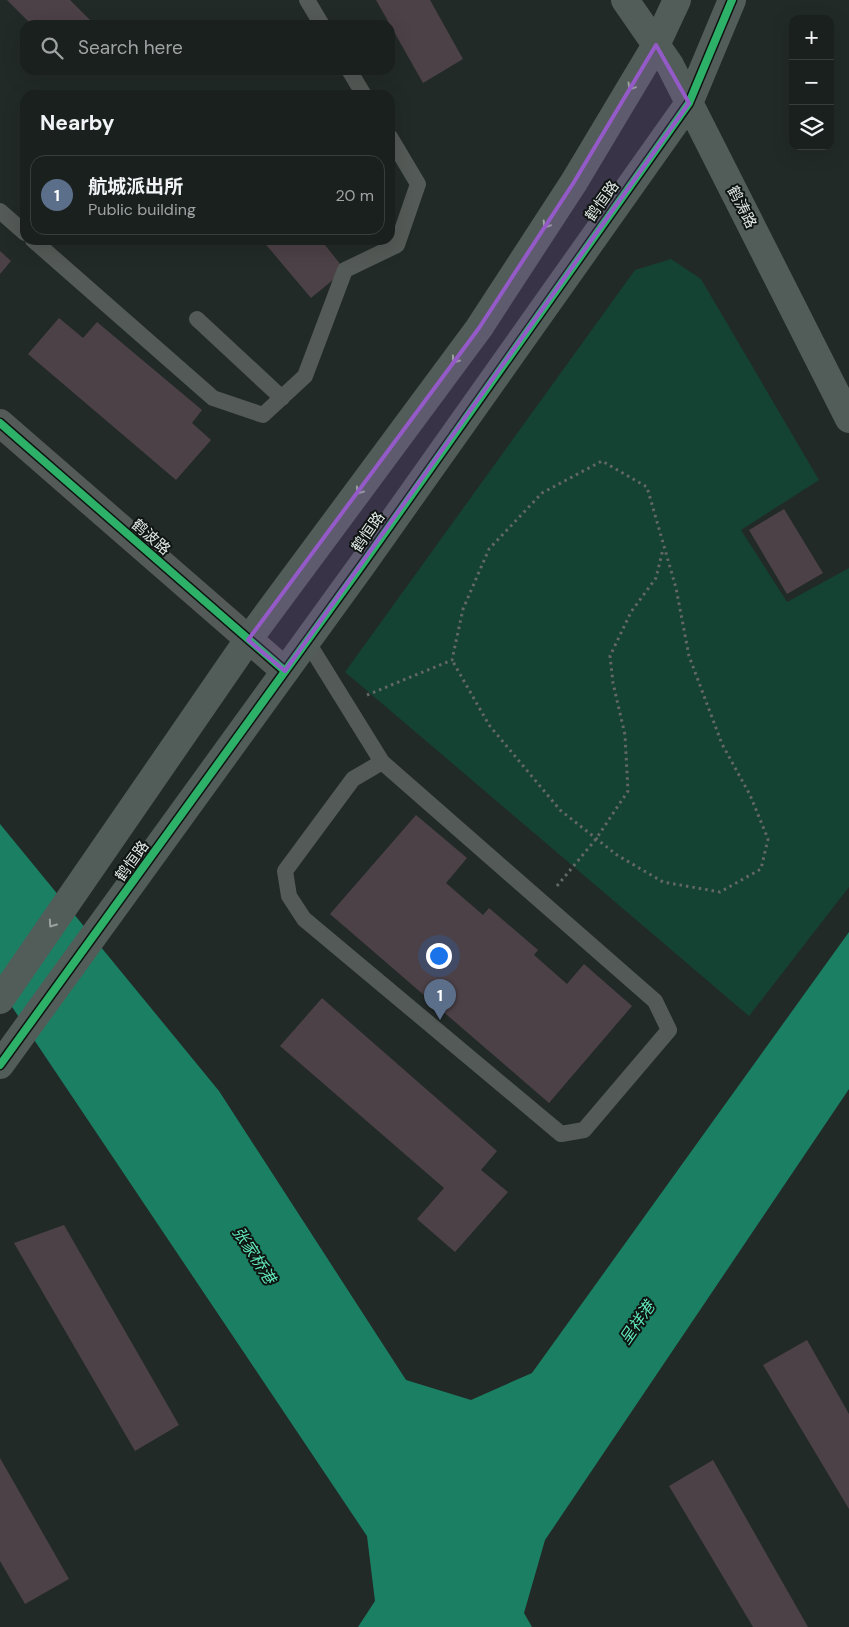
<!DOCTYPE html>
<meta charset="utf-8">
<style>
body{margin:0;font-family:"DM Sans","Noto Sans SC",sans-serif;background:#232826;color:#f1f3f6}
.controls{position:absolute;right:15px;top:15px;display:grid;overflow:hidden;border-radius:10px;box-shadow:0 5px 20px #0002}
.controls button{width:45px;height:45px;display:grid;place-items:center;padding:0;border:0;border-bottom:1px solid #383e3b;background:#1a201d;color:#f1f3f6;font:25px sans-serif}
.you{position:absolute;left:438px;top:955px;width:18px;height:18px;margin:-12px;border:4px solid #fff;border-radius:50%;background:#1a73e8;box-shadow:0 0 0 8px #1a73e833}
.badge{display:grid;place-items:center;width:32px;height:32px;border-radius:50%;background:#bca0f2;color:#fff;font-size:16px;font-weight:700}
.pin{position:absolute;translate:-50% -41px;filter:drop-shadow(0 1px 2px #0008)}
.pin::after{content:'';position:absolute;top:26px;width:18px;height:15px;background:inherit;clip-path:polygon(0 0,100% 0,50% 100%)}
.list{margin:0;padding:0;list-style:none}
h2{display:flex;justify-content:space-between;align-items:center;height:65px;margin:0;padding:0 20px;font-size:21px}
h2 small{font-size:16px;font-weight:400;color:#9fa3a4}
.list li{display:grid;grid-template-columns:32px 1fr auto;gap:15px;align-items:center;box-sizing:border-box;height:80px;margin:0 10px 10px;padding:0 10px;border:1px solid #383e3b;border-radius:15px}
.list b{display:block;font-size:19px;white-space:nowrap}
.list p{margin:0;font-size:16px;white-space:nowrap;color:#9fa3a4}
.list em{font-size:16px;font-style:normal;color:#9fa3a4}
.icon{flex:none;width:28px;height:28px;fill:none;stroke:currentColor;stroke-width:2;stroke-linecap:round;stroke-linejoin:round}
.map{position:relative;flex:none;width:849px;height:1627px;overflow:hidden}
.search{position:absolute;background:#1a201d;box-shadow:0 5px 20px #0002;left:20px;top:20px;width:375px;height:55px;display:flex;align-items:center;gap:12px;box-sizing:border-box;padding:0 18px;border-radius:15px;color:#9fa3a4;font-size:19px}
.panel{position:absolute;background:#1a201d;box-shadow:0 5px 20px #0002;left:20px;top:90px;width:375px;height:155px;border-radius:15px}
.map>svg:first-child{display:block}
</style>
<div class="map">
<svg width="849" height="1627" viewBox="0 0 849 1627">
<rect width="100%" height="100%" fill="#222a27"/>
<!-- green -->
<path fill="#144233" d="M671,259L701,279L819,480L741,530L787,602L849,568V887L749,1016L345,672L635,270Z"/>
<!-- water -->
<path fill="#1b8063" d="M0,824L219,1091L406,1380L471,1400L532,1373L849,932V1089L545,1540L524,1613L532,1627H358L375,1601L367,1536L0,989Z"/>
<!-- building -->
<path fill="#4c4146" d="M7,0H70L95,25H32Z
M376,0H430L463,59L423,83Z
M262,240H321L345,270L311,298Z
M0,251L11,261L0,274Z
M59,318L83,338L97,322L202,410L192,423L211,440L176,480L28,354Z
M784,509L823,573L787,594L749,530Z
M416,815L467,858L446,883L483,915L489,908L538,950L534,955L567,984L584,964L632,1006L549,1103L330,914Z
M322,998L497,1151L481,1170L508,1192L455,1252L417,1219L444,1188L280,1046Z
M64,1225L179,1425L135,1451L14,1243Z
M807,1340L849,1414V1509L763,1365Z
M0,1458L69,1579L25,1604L0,1561Z
M713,1460L808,1627H753L669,1486Z"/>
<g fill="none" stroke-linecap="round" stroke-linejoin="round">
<!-- path -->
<path stroke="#636866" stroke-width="3" stroke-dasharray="2.5 4" stroke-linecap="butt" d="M367,695L452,660L463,609L489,549L542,493L602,461L647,487L676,588L689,656L722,744L750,795L768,839L761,869L720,892L663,882L617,855L560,810L489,725L452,660
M557,886L596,839L628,791L625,735L613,683L610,656L631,612L656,578L663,549"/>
<!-- lane -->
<path stroke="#545a57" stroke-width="16" d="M307,0L322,25
M349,70L364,95
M0,211L25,233
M33,240L213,398L263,415L305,376L345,270L397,245L418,184L390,137
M197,319L282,398
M307,641L382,762L655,1001L669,1030L584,1130L561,1134L304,919L289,896L285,871L353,779L382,762"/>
<!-- street -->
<path stroke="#545a57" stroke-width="28" d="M0,423L285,671"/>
<!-- secondary -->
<path stroke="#525c58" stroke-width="28" d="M625,0L670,65L849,419
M0,1000L248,640L479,328L574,182L656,45L677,0
M0,1065L362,565L689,103L732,0"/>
<defs>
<path id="cycleway" d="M0,423L285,671
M0,1065L362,565L689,103L732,0"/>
</defs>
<!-- cycleway casing -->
<use href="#cycleway" stroke="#0e1411" stroke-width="11"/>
<!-- cycleway -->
<use href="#cycleway" stroke="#2db169" stroke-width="8"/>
</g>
<!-- one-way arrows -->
<defs><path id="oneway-chevron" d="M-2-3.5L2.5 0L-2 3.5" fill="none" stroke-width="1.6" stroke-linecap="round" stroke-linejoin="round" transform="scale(1.25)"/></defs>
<g stroke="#99a29e">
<use href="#oneway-chevron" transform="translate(631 87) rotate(121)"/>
<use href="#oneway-chevron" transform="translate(546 225) rotate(123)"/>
<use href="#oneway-chevron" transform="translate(455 360) rotate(126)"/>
<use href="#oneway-chevron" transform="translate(359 491) rotate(126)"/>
<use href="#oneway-chevron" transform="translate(52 924) rotate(125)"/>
</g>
<!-- marked area -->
<path fill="#945bc8" fill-opacity="0.2" stroke="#945bc8" stroke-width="4" stroke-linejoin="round" d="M656,45L689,103L285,671L248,640L479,328L574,182Z"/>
<g text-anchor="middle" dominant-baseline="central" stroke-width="4" stroke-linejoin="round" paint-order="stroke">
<!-- street labels -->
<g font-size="15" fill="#e0e8e5" stroke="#0e1411">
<text transform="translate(602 201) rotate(-54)">鹤恒路</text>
<text transform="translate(742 207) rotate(63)">鹤涛路</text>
<text transform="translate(368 532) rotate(-55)">鹤恒路</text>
<text transform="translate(151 537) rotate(41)">鹤波路</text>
<text transform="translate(132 861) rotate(-54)">鹤恒路</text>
</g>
<!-- water labels -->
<g font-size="16" font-style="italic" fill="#60e8bb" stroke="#0e1411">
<text transform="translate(254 1255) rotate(57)">张家桥港</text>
<text transform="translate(637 1323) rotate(-55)">呈祥港</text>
</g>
</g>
</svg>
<div class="controls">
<button>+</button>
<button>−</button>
<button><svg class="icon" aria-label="layers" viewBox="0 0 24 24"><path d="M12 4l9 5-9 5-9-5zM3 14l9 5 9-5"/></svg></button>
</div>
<div class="you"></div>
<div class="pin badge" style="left:440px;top:1020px;background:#5c6f8a">1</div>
<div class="search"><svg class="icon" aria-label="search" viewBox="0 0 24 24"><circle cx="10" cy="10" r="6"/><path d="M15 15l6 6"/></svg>Search here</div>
<section class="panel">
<h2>Nearby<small></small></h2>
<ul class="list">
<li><span class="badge" style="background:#5c6f8a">1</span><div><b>航城派出所</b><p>Public building</p></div><em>20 m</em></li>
</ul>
</section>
</div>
